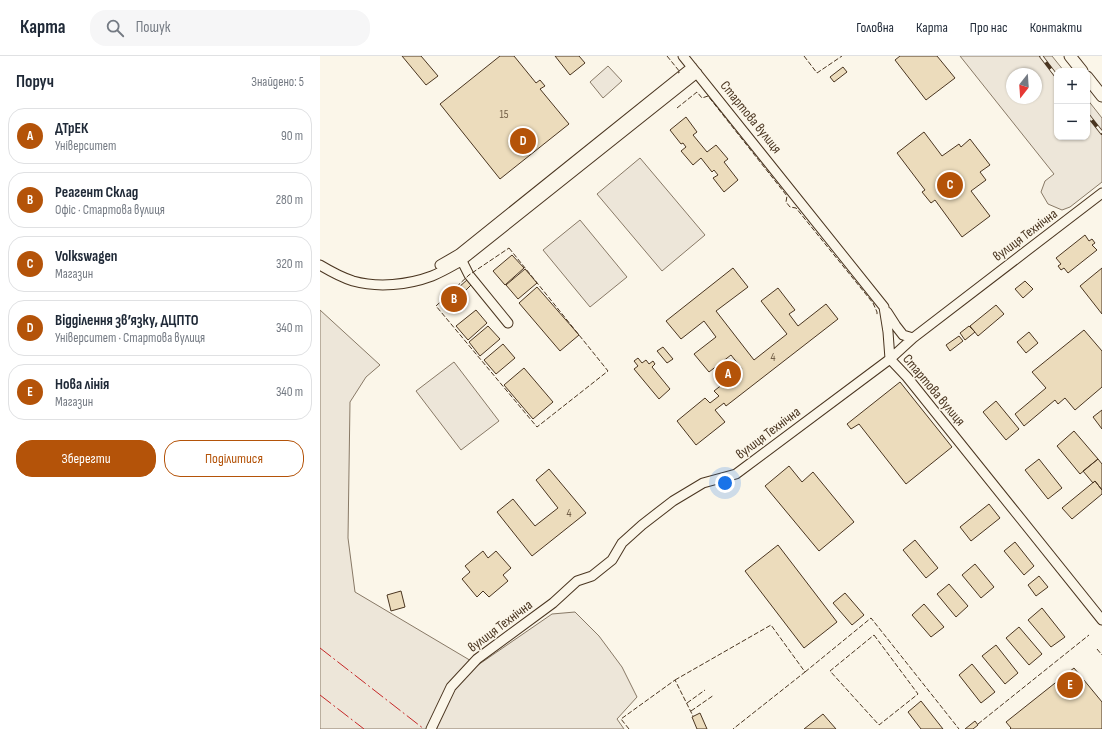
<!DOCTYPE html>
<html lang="uk">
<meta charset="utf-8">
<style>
body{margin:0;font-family:"Sofia Sans Condensed",sans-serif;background:#f6f6f7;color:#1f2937}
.controls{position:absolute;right:12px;top:12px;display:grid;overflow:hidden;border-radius:8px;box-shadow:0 1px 3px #0004}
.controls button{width:36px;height:36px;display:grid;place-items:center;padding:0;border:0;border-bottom:1px solid #e0e1e3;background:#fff;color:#1f2937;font:20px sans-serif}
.compass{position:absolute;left:686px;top:12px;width:36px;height:36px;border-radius:50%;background:#fff;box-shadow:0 1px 3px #0004;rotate:197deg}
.you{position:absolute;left:405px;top:427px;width:14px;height:14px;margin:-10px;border:3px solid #fff;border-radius:50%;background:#1a73e8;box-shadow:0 0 0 6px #1a73e833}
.badge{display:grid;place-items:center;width:26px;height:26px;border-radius:50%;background:#b45309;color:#fff;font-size:13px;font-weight:700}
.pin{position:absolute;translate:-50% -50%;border:2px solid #fff;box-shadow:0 1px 4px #0006}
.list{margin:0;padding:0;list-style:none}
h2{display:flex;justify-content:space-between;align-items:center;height:52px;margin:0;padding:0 16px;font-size:17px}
h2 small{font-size:13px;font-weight:400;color:#747a83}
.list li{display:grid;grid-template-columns:26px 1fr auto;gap:12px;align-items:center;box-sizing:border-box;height:56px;margin:0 8px 8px;padding:0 8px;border:1px solid #e0e1e3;border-radius:16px}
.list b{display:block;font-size:15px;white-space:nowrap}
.list p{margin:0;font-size:13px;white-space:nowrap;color:#747a83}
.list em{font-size:13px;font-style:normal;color:#747a83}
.actions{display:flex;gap:8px;padding:12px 16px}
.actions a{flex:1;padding:9px 0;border:1px solid #b45309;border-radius:16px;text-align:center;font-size:14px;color:#b45309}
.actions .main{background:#b45309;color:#fff}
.icon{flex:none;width:22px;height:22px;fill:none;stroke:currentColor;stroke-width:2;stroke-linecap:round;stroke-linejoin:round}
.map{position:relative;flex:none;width:782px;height:673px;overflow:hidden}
header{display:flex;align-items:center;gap:24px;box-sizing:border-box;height:56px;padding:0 20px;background:#fff;border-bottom:1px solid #e0e1e3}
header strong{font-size:19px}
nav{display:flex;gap:22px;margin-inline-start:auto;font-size:14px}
.search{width:280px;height:36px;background:#f6f6f7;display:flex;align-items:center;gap:10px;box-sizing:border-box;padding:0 14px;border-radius:16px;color:#747a83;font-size:15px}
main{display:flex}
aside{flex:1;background:#fff}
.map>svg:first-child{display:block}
</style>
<header>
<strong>Карта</strong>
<div class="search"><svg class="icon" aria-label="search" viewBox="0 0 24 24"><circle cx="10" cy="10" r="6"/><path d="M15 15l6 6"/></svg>Пошук</div>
<nav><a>Головна</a><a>Карта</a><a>Про нас</a><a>Контакти</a></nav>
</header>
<main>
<aside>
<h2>Поруч<small>Знайдено: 5</small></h2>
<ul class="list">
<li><span class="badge">A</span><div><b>ДТрЕК</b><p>Університет</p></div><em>90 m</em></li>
<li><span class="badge">B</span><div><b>Реагент Склад</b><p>Офіс · Стартова вулиця</p></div><em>280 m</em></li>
<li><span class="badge">C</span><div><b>Volkswagen</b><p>Магазин</p></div><em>320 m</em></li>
<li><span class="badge">D</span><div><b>Відділення зв’язку, ДЦПТО</b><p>Університет · Стартова вулиця</p></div><em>340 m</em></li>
<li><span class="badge">E</span><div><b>Нова лінія</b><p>Магазин</p></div><em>340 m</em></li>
</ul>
<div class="actions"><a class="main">Зберегти</a><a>Поділитися</a></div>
</aside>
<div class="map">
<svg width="782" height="673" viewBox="0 0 782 673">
<rect width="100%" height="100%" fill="#fbf6e9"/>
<!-- green -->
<path fill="#ede6d9" stroke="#887966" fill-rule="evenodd" d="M640,0H732L744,15H737V81H767V43L782,62V126L750,151L742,154L728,148L721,136L725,125L734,118ZM692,18H716V42H692Z
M288,10L302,25L283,42L270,26Z
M320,102L385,179L342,215L277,138Z
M260,164L307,221L270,251L223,194Z
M0,254L60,309L46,321L30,346L28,482L35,536L158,609L232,558L255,556L279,580L302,611L317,641L297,663L304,673H0Z
M134,306L179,365L141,394L96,335Z"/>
<!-- building -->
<path fill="#ecdcbc" stroke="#4a3520" d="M82,0H101L118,20L106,29Z
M180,0H194L216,27L220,24L225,30L220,33L249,68L180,123L120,48Z
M235,0H259L265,7L250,19Z
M580,0H617L635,22L606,44L575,4Z
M523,11L527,16L514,26L510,21Z
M366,61L377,76L373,79L387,96L396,89L408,103L404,106L418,124L404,136L393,122L398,119L394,114L392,116L381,102L373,109L361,95L366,91L363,87L361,88L350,74Z
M604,76L622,100L639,88L641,91L650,83L670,109L660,116L666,124L651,135L670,160L642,181L615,144L611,147L602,136L605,134L577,97Z
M765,179L769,185L772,183L775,187L772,189L777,194L748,217L744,212L741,214L738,210L741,208L736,202Z
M192,199L204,212L185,229L173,215Z
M413,212L428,231L396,255L434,304L467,278L441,245L458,232L475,254L469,258L478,270L506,248L518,263L406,350L404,347L395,354L405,366L376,389L357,365L385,342L390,347L399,340L394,335L422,313L411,299L389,316L374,298L396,281L384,265L361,283L346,265Z
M782,212V258L760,230Z
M205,213L217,227L198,243L186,229Z
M148,223L152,228L143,237L138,232Z
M705,225L713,233L703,242L695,233Z
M217,231L259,279L240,295L199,247Z
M138,232L145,239L130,254L123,246Z
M676,249L684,258L658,280L650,270Z
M156,254L167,267L148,284L136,270Z
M168,270L180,283L160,300L149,286Z
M649,270L655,276L645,284L640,277Z
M764,274L782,295V331L755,354L745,342L738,348L735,344L704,370L695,358L726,332L712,316Z
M709,276L718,287L706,297L697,286Z
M639,280L643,285L630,295L626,289Z
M183,288L195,302L176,318L164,304Z
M343,291L353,303L347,307L337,295Z
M318,302L322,307L326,304L329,308L333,305L335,308L332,311L350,333L339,343L314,313L318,310L314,305Z
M204,312L233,346L213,363L184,329Z
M580,326L632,391L586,428L539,368L531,373L527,368Z
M676,345L699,373L686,384L663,356Z
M782,354V373L773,361Z
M754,375L778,403L760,418L737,390Z
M719,403L742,432L728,443L705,414Z
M778,403L782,408V434L775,425L773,427L763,415Z
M469,410L482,426L493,416L534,466L499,495L445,430Z
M229,413L266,457L212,500L177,456L193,443L215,470L238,452L216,424Z
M775,425L782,434V438L752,463L742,452Z
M669,448L680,462L651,485L640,471Z
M595,484L618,512L606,522L583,494Z
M695,486L714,510L704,519L684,495Z
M458,489L517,566L484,592L425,515Z
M163,495L168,502L176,495L191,512L183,519L188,525L169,541L163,535L157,541L142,523L150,516L145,510Z
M655,508L674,531L661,542L642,519Z
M719,520L728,531L716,540L708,529Z
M629,528L648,550L636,561L617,538Z
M81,535L85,551L71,555L67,539Z
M525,537L544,559L532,569L513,547Z
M604,548L624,571L611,581L592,559Z
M722,552L745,581L731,591L708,564Z
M699,571L722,598L709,609L686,582Z
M676,589L698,617L685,628L662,600Z
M652,608L675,636L661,647L639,619Z
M754,612L782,646V673H690L691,672L686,666Z
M601,645L623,673H601L588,656Z
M380,657L387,673H377L372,661Z
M503,658L516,673H484Z
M655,665L658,669L653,673H645Z"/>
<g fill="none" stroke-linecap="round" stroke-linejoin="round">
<defs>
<path id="minor" d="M363,0L564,251L568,276L570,303L587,321L782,564
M139,199L149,219L188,267
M0,209C10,215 21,221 33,225C58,232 88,229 112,220C122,216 132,210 141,205L377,17
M120,209L139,198L372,11
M567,256L576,270L583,279L593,282
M111,673L131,631L157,603L233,547L257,525L272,520L292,504L302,487L322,469L353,445L383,427L416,418L570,303L593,282L782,137"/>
<path id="major" d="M750,0L762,15
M767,21L782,40"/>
</defs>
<!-- minor casing -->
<use href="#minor" stroke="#4a3520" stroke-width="11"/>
<!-- major casing -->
<use href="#major" stroke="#4a3520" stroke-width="13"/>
<!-- minor -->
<use href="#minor" stroke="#fbf6e9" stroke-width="9"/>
<!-- major -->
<use href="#major" stroke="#fbf6e9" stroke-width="11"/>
<defs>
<path id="rail" d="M721,0L737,21
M767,58L782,77"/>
</defs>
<!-- rail casing -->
<use href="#rail" stroke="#4a3520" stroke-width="4"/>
<!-- rail -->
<use href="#rail" stroke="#fbf6e9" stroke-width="2.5" stroke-dasharray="8" stroke-linecap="butt"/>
<!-- fence -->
<path stroke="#4a3520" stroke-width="1" stroke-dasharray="5 2" stroke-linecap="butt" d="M347,0L360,16L358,17
M484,0L497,17L522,0
M357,52L377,36L382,42L388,40L467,140L466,146L470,151L476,152L553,247L557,256V259
M189,192L288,315L217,371L116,250L149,219Z
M554,579L598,638L559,669L510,615Z
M777,593L782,599
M485,616L551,562L639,673
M355,624L451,569L485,616L413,673
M367,647L385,634
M371,655L394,639
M658,668L769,579
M309,673L301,663L355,624L373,660"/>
<!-- power -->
<path stroke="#c62828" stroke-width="1" stroke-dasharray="14 3 2 3" stroke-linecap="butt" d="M0,592L104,673
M0,639L44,673"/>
</g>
<g text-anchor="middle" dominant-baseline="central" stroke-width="3" stroke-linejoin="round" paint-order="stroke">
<!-- number labels -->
<g font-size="12" fill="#725f47">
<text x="184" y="58">15</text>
<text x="453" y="301">4</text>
<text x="249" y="457">4</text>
</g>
<!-- street labels -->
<g font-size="14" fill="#4a3520" stroke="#fbf6e9">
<text transform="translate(431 61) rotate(51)">Стартова вулиця</text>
<text transform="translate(705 179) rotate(-37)">вулиця Технічна</text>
<text transform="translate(614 334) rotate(50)">Стартова вулиця</text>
<text transform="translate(448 377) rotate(-37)">вулиця Технічна</text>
<text transform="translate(180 570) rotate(-37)">вулиця Технічна</text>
</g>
</g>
</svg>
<div class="controls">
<button>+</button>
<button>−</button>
</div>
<svg class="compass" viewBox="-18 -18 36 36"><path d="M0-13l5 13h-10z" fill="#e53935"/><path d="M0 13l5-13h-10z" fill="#747a83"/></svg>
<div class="you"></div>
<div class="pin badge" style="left:408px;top:318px">A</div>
<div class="pin badge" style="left:134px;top:243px">B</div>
<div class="pin badge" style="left:630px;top:129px">C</div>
<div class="pin badge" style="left:203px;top:85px">D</div>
<div class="pin badge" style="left:750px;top:629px">E</div>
</div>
</main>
